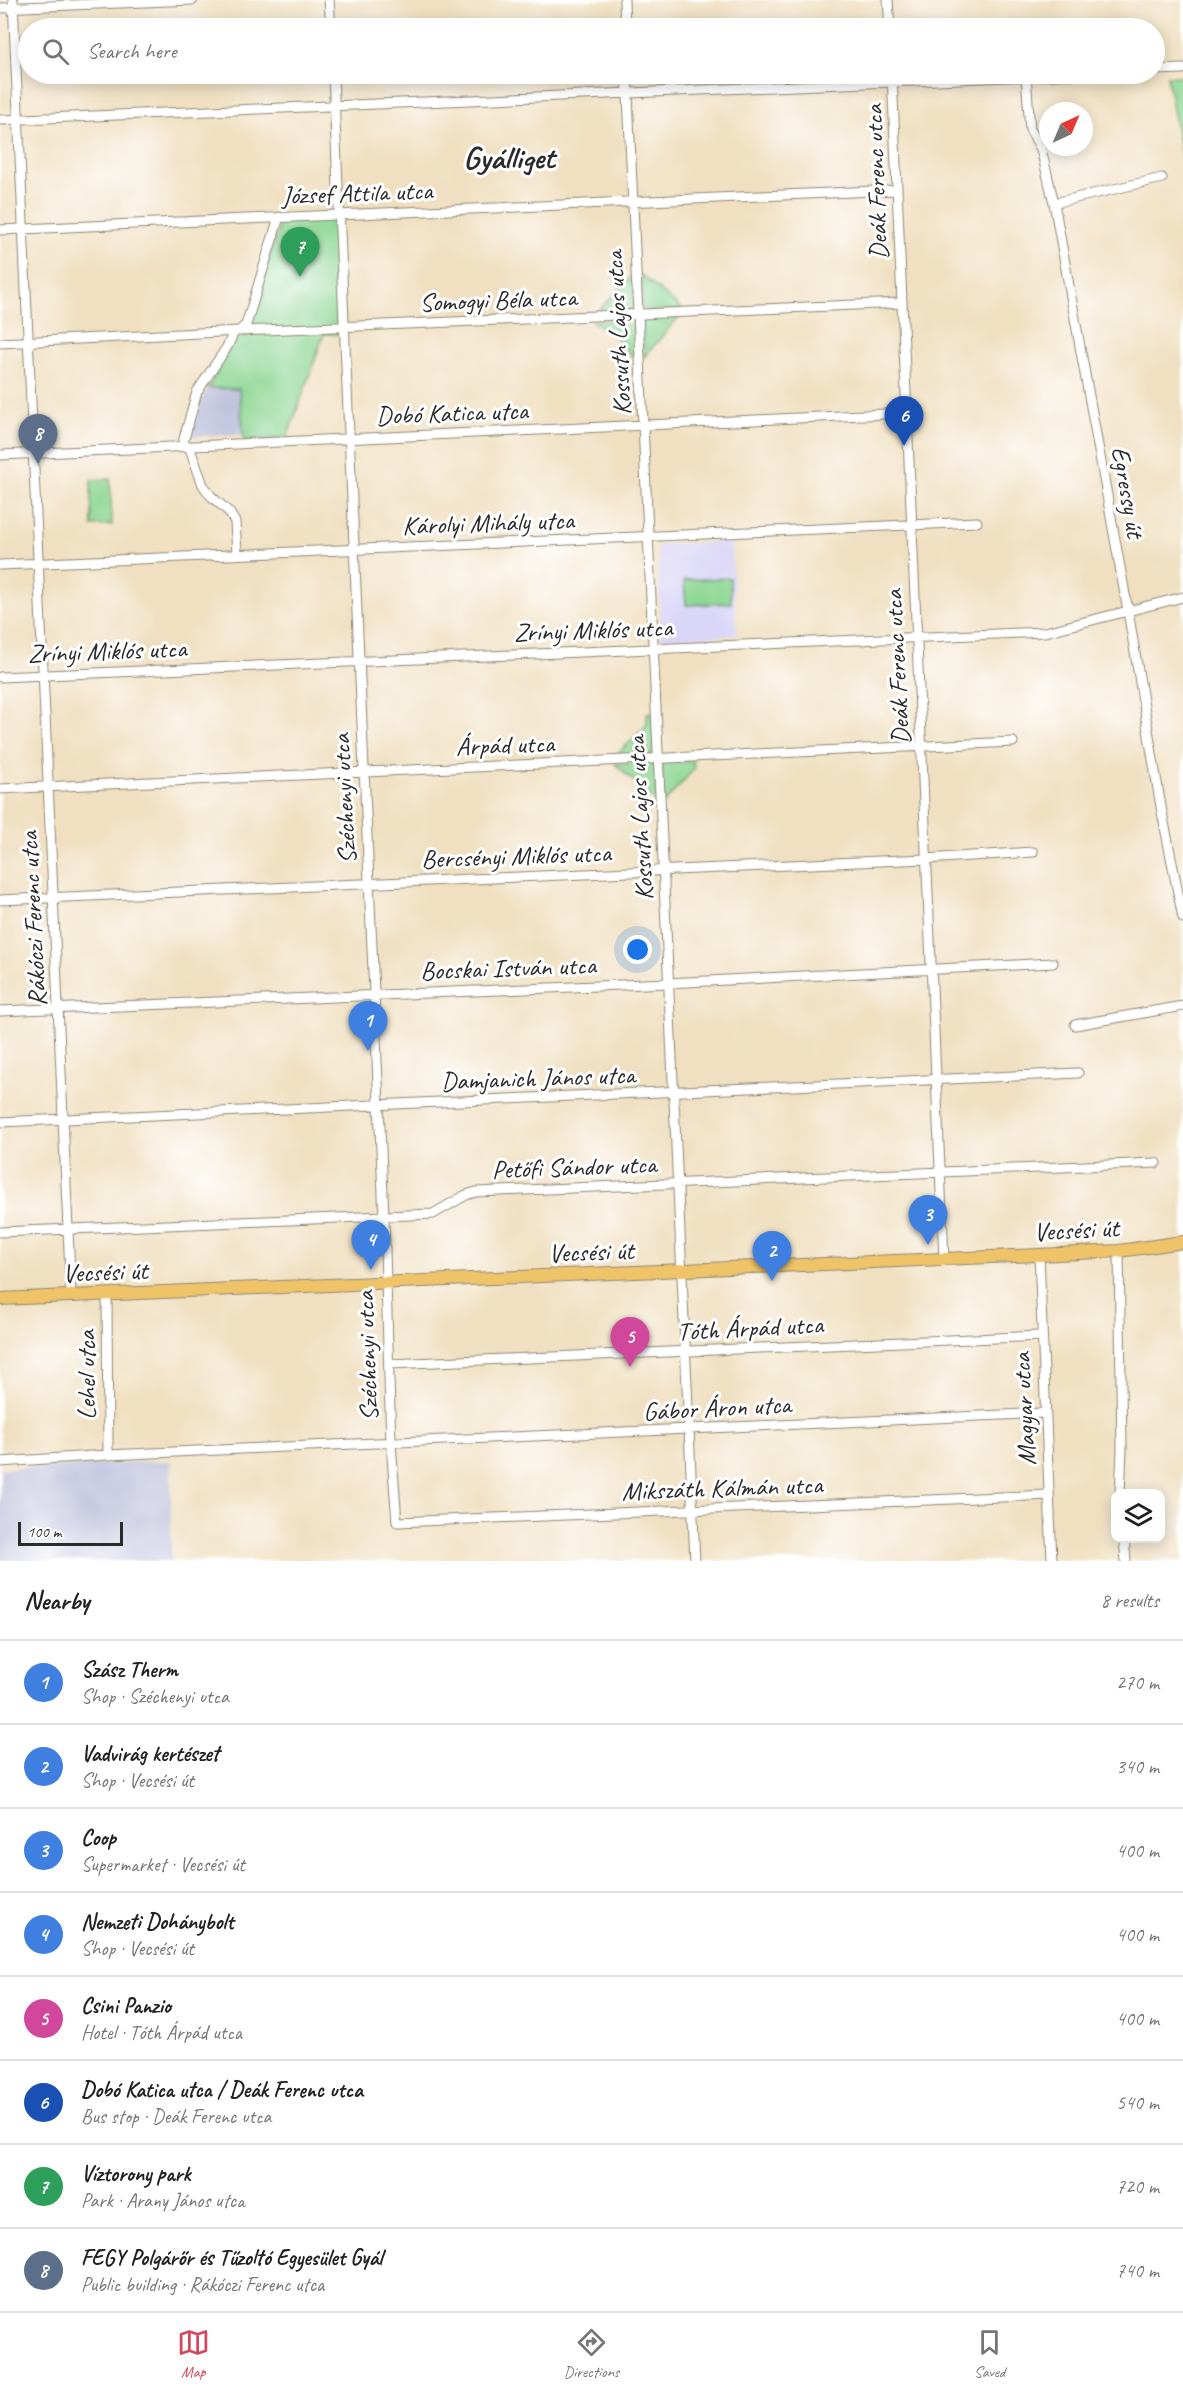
<!DOCTYPE html>
<meta charset="utf-8">
<style>
body{margin:0;font-family:Caveat,sans-serif;background:#f6f6f6;color:#222}
.controls{position:absolute;right:18px;bottom:18px;display:grid;overflow:hidden;border-radius:12px;box-shadow:0 3px 15px #0003}
.controls button{width:54px;height:54px;display:grid;place-items:center;padding:0;border:0;border-bottom:2px solid #e0e0e0;background:#fff;color:#222;font:30px sans-serif}
.compass{position:absolute;left:1039px;top:102px;width:54px;height:54px;border-radius:50%;background:#fff;box-shadow:0 3px 15px #0003;rotate:44deg}
.scale{position:absolute;left:18px;bottom:15px;width:105px;box-sizing:border-box;padding-left:6px;border:3px solid #2b2b2b;border-top:0;font-size:16px;line-height:21px;white-space:nowrap;color:#2b2b2b;-webkit-text-stroke:4px #fff;paint-order:stroke}
.you{position:absolute;left:638px;top:950px;width:21px;height:21px;margin:-15px;border:4px solid #fff;border-radius:50%;background:#1a73e8;box-shadow:0 0 0 9px #1a73e833}
.badge{display:grid;place-items:center;width:39px;height:39px;border-radius:50%;background:#d1495b;color:#fff;font-size:20px;font-weight:700}
.pin{position:absolute;translate:-50% -50px;filter:drop-shadow(0 2px 3px #0008)}
.pin::after{content:'';position:absolute;top:32px;width:21px;height:18px;background:inherit;clip-path:polygon(0 0,100% 0,50% 100%)}
.list{margin:0;padding:0;list-style:none}
h2{display:flex;justify-content:space-between;align-items:center;height:78px;margin:0;padding:0 24px;font-size:26px}
h2 small{font-size:20px;font-weight:400;color:#767676}
.list li{display:grid;grid-template-columns:39px 1fr auto;gap:18px;align-items:center;box-sizing:border-box;height:84px;padding:0 24px;border-top:2px solid #e0e0e0}
.list b{display:block;font-size:22px;white-space:nowrap}
.list p{margin:0;font-size:20px;white-space:nowrap;color:#767676}
.list em{font-size:20px;font-style:normal;color:#767676}
.icon{flex:none;width:33px;height:33px;fill:none;stroke:currentColor;stroke-width:2;stroke-linecap:round;stroke-linejoin:round}
.map{position:relative;flex:none;width:1183px;height:1561px;overflow:hidden}
.search{position:absolute;background:#fff;box-shadow:0 3px 15px #0003;left:18px;right:18px;top:18px;height:66px;display:flex;align-items:center;gap:15px;box-sizing:border-box;padding:0 21px;border-radius:33px;color:#767676;font-size:22px}
.sheet{height:750px;background:#fff}
nav{display:flex;justify-content:space-around;align-items:center;box-sizing:border-box;height:84px;border-top:2px solid #e0e0e0;background:#fff;font-size:16px;color:#767676}
nav a{display:grid;justify-items:center;gap:3px}
nav .on{color:#d1495b}
.map>svg:first-child{display:block}
</style>
<div class="map">
<svg width="1183" height="1561" viewBox="0 0 1183 1561">
<rect width="100%" height="100%" fill="#fff"/>
<filter id="ink" filterUnits="userSpaceOnUse"><feTurbulence type="fractalNoise" baseFrequency=".0167" numOctaves="2"/><feDisplacementMap in="SourceGraphic" scale="12" xChannelSelector="R" yChannelSelector="G"/><feConvolveMatrix kernelMatrix="1 2 1 2 8 2 1 2 1" color-interpolation-filters="sRGB"/></filter>
<filter id="wash" filterUnits="userSpaceOnUse"><feTurbulence type="fractalNoise" baseFrequency=".008" numOctaves="4" result="noise"/><feDisplacementMap in="SourceGraphic" scale="24" xChannelSelector="R" yChannelSelector="G"/><feGaussianBlur stdDeviation="1.35" result="paint"/><feColorMatrix in="noise" values="0 0 0 0 0 0 0 0 0 0 0 0 0 0 0 0 0 1.4 0 .05"/><feComposite in="paint" operator="in"/></filter>
<g filter="url(#wash)">
<rect width="100%" height="100%" fill="#f0e0c1"/>
<!-- built -->
<path fill="#dad6f7" d="M731,541L737,635L661,639L657,545Z"/>
<!-- industrial -->
<path fill="#c0c2dd" d="M208,388L239,389L243,434L191,436L201,401Z
M171,1461V1561H0V1469Z"/>
<!-- green -->
<path fill="#8cd692" stroke="#5c805e" stroke-width="1.5" d="M1167,76H1183V164Z
M335,217L339,334H324L287,438L244,441L239,389L208,388L237,336H245L281,220Z
M633,275L634,307L631,311L596,313Z
M641,275L683,310L647,311L642,307Z
M646,317H679L644,357L642,321Z
M632,319L635,321L636,361L616,338L592,321Z
M110,479L112,525L92,526L91,480Z
M730,578L731,603L686,605L684,580Z
M647,713H653L654,751L651,755L613,758L644,728L647,724Z
M693,761L694,769L664,803L662,766L665,763Z
M651,762L655,765L657,803L615,764Z"/>
</g>
<g filter="url(#ink)">
<g fill="none" stroke-linecap="round" stroke-linejoin="round">
<defs>
<path id="minor" d="M13,0L71,1296
M329,0L331,28
M624,0L625,28
M888,0L890,28
M0,8L193,0
M1154,70L1183,69
M333,74L384,1217L391,1443L397,1522L1049,1495
M627,74L695,1561
M892,74L944,1259
M1026,76L1030,129L1041,149L1054,203L1128,611L1161,807L1183,918
M0,120L1077,74
M1054,203L1162,178
M0,230L897,190
M239,331L902,303
M0,343L239,331L246,325L279,217
M182,446L197,392L227,347L234,332
M189,446L203,485L211,496L229,512L235,522L237,554
M0,455L906,413
M0,565L977,522
M0,677L1045,632L1183,597
M0,789L1013,742
M0,900L926,859L1033,852
M0,1011L668,983L1053,963
M1075,1025L1183,1006
M0,1122L1078,1073
M0,1232L433,1214L466,1195L476,1192L1156,1163
M1119,1251L1122,1450L1120,1494
M1039,1255L1052,1561
M107,1295L108,1455
M389,1364L1041,1336
M0,1462L108,1455L1045,1413
M1124,1538L1126,1561"/>
<path id="major" d="M0,1299L1039,1255L1119,1251L1183,1242"/>
</defs>
<!-- minor casing -->
<use href="#minor" stroke="#8e8676" stroke-width="11"/>
<!-- major casing -->
<use href="#major" stroke="#8e8676" stroke-width="14"/>
<!-- minor -->
<use href="#minor" stroke="#fff" stroke-width="9"/>
<!-- major -->
<use href="#major" stroke="#efc469" stroke-width="12"/>
</g>
</g>
<g text-anchor="middle" dominant-baseline="central" stroke-width="6" stroke-linejoin="round" paint-order="stroke">
<!-- street labels -->
<g font-size="26" fill="#2b2b2b" stroke="#fff">
<text transform="translate(876 182) rotate(-92)">Deák Ferenc utca</text>
<text transform="translate(357 193) rotate(-2)">József Attila utca</text>
<text transform="translate(498 300) rotate(-2)">Somogyi Béla utca</text>
<text transform="translate(618 333) rotate(-93)">Kossuth Lajos utca</text>
<text transform="translate(452 413) rotate(-2)">Dobó Katica utca</text>
<text transform="translate(1128 492) rotate(80)">Egressy út</text>
<text transform="translate(488 523) rotate(-2)">Károlyi Mihály utca</text>
<text transform="translate(593 630) rotate(-2)">Zrínyi Miklós utca</text>
<text transform="translate(107 651) rotate(-2)">Zrínyi Miklós utca</text>
<text transform="translate(897 667) rotate(-93)">Deák Ferenc utca</text>
<text transform="translate(505 745) rotate(-2)">Árpád utca</text>
<text transform="translate(344 799) rotate(-93)">Széchenyi utca</text>
<text transform="translate(640 818) rotate(-93)">Kossuth Lajos utca</text>
<text transform="translate(516 856) rotate(-2)">Bercsényi Miklós utca</text>
<text transform="translate(33 919) rotate(-93)">Rákóczi Ferenc utca</text>
<text transform="translate(508 968) rotate(-2)">Bocskai István utca</text>
<text transform="translate(538 1078) rotate(-2)">Damjanich János utca</text>
<text transform="translate(574 1167) rotate(-2)">Petőfi Sándor utca</text>
<text transform="translate(1076 1230) rotate(-3)">Vecsési út</text>
<text transform="translate(591 1252) rotate(-2)">Vecsési út</text>
<text transform="translate(105 1272) rotate(-2)">Vecsési út</text>
<text transform="translate(750 1328) rotate(-3)">Tóth Árpád utca</text>
<text transform="translate(367 1356) rotate(-92)">Széchenyi utca</text>
<text transform="translate(86 1375) rotate(-90)">Lehel utca</text>
<text transform="translate(717 1408) rotate(-3)">Gábor Áron utca</text>
<text transform="translate(1024 1409) rotate(-93)">Magyar utca</text>
<text transform="translate(722 1488) rotate(-2)">Mikszáth Kálmán utca</text>
</g>
<!-- district labels -->
<g font-size="32" font-weight="bold" fill="#2b2b2b" stroke="#fff">
<text x="509" y="157">Gyálliget</text>
</g>
</g>
</svg>
<div class="controls">
<button><svg class="icon" aria-label="layers" viewBox="0 0 24 24"><path d="M12 4l9 5-9 5-9-5zM3 14l9 5 9-5"/></svg></button>
</div>
<svg class="compass" viewBox="-18 -18 36 36"><path d="M0-13l5 13h-10z" fill="#e53935"/><path d="M0 13l5-13h-10z" fill="#767676"/></svg>
<div class="scale">100 m</div>
<div class="you"></div>
<div class="pin badge" style="left:368px;top:1051px;background:#3f7fe0">1</div>
<div class="pin badge" style="left:772px;top:1281px;background:#3f7fe0">2</div>
<div class="pin badge" style="left:928px;top:1245px;background:#3f7fe0">3</div>
<div class="pin badge" style="left:371px;top:1270px;background:#3f7fe0">4</div>
<div class="pin badge" style="left:630px;top:1367px;background:#d1479c">5</div>
<div class="pin badge" style="left:904px;top:446px;background:#1a4fb4">6</div>
<div class="pin badge" style="left:300px;top:277px;background:#2e9e5b">7</div>
<div class="pin badge" style="left:38px;top:464px;background:#5c6f8a">8</div>
<div class="search"><svg class="icon" aria-label="search" viewBox="0 0 24 24"><circle cx="10" cy="10" r="6"/><path d="M15 15l6 6"/></svg>Search here</div>
</div>
<section class="sheet">
<h2>Nearby<small>8 results</small></h2>
<ul class="list">
<li><span class="badge" style="background:#3f7fe0">1</span><div><b>Szász Therm</b><p>Shop · Széchenyi utca</p></div><em>270 m</em></li>
<li><span class="badge" style="background:#3f7fe0">2</span><div><b>Vadvirág kertészet</b><p>Shop · Vecsési út</p></div><em>340 m</em></li>
<li><span class="badge" style="background:#3f7fe0">3</span><div><b>Coop</b><p>Supermarket · Vecsési út</p></div><em>400 m</em></li>
<li><span class="badge" style="background:#3f7fe0">4</span><div><b>Nemzeti Dohánybolt</b><p>Shop · Vecsési út</p></div><em>400 m</em></li>
<li><span class="badge" style="background:#d1479c">5</span><div><b>Csini Panzio</b><p>Hotel · Tóth Árpád utca</p></div><em>400 m</em></li>
<li><span class="badge" style="background:#1a4fb4">6</span><div><b>Dobó Katica utca / Deák Ferenc utca</b><p>Bus stop · Deák Ferenc utca</p></div><em>540 m</em></li>
<li><span class="badge" style="background:#2e9e5b">7</span><div><b>Víztorony park</b><p>Park · Arany János utca</p></div><em>720 m</em></li>
<li><span class="badge" style="background:#5c6f8a">8</span><div><b>FEGY Polgárőr és Tűzoltó Egyesület Gyál</b><p>Public building · Rákóczi Ferenc utca</p></div><em>740 m</em></li>
</ul>
</section>
<nav>
<a class="on"><svg class="icon" aria-label="map" viewBox="0 0 24 24"><path d="M3 6l6-2 6 2 6-2v14l-6 2-6-2-6 2zM9 4v14M15 6v14"/></svg>Map</a>
<a><svg class="icon" aria-label="directions" viewBox="0 0 24 24"><path d="M12 3l9 9-9 9-9-9zM9 14v-3h6M13 9l2 2-2 2"/></svg>Directions</a>
<a><svg class="icon" aria-label="saved" viewBox="0 0 24 24"><path d="M7 4h10v16l-5-4-5 4z"/></svg>Saved</a>
</nav>
